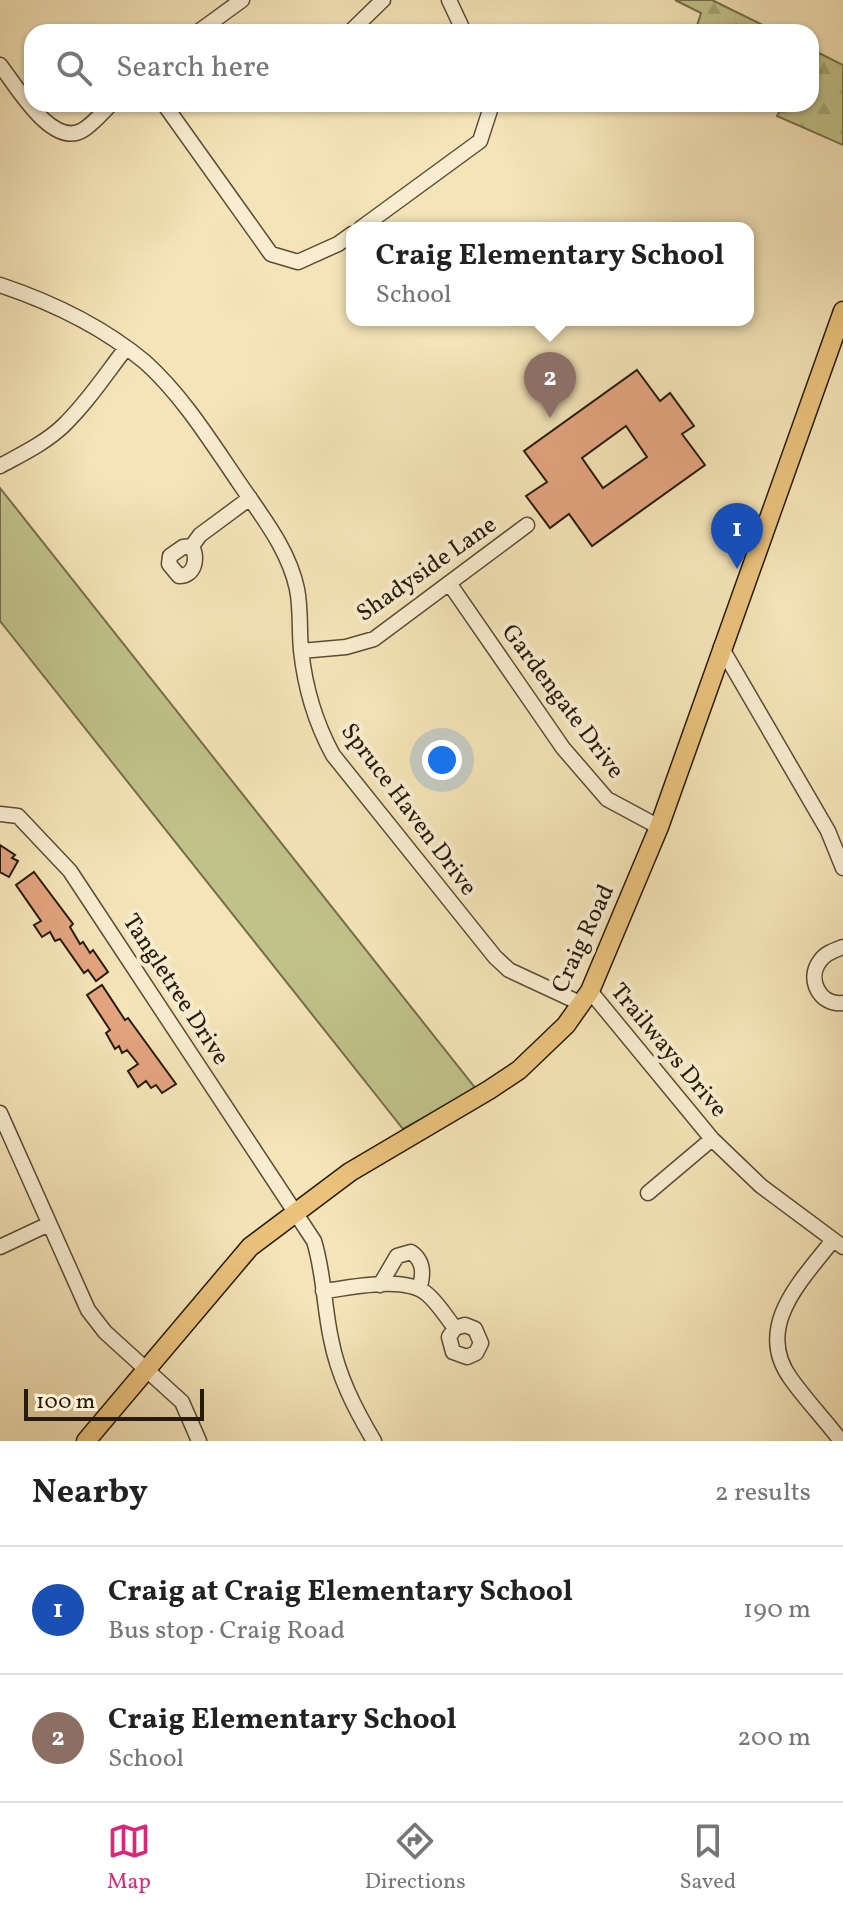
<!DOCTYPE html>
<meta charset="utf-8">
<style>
body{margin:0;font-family:Vollkorn,serif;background:#f6f6f6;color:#222}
.scale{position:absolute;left:24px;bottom:20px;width:180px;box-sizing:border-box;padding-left:8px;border:4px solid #261b0b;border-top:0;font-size:22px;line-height:28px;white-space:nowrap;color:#261b0b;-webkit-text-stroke:6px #f8edd0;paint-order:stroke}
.you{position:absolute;left:442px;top:760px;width:28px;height:28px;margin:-20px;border:6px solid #fff;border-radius:50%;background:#1a73e8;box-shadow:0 0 0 12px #1a73e833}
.badge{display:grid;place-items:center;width:52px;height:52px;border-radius:50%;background:#db2777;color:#fff;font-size:26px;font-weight:700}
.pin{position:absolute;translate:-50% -66px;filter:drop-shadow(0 2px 4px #0008)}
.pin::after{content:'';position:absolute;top:42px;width:28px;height:24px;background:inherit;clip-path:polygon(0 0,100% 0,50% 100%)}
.popup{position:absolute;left:346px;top:222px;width:408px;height:104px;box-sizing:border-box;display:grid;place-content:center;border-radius:16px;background:#fff;filter:drop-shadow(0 2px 6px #0005);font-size:26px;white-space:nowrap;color:#767676}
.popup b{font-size:30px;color:#222}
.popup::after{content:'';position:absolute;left:50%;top:100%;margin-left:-16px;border:16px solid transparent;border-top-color:#fff}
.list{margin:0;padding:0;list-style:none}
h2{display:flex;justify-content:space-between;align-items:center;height:104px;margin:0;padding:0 32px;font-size:34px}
h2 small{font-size:26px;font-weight:400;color:#767676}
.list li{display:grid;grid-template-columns:52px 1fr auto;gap:24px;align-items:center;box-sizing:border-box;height:128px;padding:0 32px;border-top:2px solid #e0e0e0}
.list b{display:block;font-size:30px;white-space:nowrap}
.list p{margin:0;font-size:26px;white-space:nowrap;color:#767676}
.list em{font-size:26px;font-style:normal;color:#767676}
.icon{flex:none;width:44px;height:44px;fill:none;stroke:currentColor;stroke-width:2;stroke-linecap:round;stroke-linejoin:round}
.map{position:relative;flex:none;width:843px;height:1441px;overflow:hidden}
.search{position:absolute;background:#fff;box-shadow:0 2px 6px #0004;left:24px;right:24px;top:24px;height:88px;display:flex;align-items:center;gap:20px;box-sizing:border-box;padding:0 28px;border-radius:24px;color:#767676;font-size:30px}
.sheet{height:360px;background:#fff}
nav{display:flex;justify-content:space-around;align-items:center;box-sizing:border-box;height:112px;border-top:2px solid #e0e0e0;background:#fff;font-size:22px;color:#767676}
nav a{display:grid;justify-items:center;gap:4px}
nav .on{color:#db2777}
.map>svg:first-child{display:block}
</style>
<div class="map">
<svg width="843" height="1441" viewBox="0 0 843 1441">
<defs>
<pattern id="forest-firs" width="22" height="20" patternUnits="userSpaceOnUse" patternTransform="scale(2)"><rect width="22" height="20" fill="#c1c28a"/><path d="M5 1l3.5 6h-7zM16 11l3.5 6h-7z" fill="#a6a676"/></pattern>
</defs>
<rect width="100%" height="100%" fill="#f4e4b7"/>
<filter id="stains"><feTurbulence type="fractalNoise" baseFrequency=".0025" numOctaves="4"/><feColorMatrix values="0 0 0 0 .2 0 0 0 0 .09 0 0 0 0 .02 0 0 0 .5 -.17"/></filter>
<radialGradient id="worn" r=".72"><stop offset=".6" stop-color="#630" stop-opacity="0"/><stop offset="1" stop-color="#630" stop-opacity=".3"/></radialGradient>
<!-- grass -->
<path fill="#c1c28a" stroke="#746e4a" stroke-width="2" d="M0,488L476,1089L403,1129L0,621Z"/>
<!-- forest -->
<path fill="url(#forest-firs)" stroke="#746e4a" stroke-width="2" d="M675,0H712L777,32H704L696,29L701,13Z
M811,49L843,65V145L777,116L783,104H811Z"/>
<!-- building -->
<path fill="#e3a47f" stroke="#261b0b" stroke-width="2" fill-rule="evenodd" d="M637,370L660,401L670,393L694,426L682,434L705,465L592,546L569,514L550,528L526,496L547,482L524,451ZM626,426L647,457L603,488L582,458Z
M0,845L15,855L12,858L18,861L9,877L0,872Z
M34,872L73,924L70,927L80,944L83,942L90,953L93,950L108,972L96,981L88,970L84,973L60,939L55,941L50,932L42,937L34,925L41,921L16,885Z
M102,985L125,1020L128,1018L176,1084L162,1093L156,1085L151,1088L146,1081L138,1087L128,1071L138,1064L127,1050L122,1053L119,1046L115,1049L106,1033L110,1030L87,995Z"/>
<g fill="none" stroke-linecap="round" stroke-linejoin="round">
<defs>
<path id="minor" d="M449,0L464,32
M198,32L242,0
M350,32L383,0
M0,65C16,85 52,149 83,130C93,124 102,113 111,104
M164,104L271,254L298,262L338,244L352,234
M361,228L480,141L492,104
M0,285C51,302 103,327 145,362C184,397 213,445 242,487C264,519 289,551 297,589C301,609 299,630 301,650C305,688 315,722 333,755L495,957L509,970L582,1004
M0,466C22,454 45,443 63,426C87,403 106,374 126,348
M192,546L183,547L170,556L169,564L179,576C195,576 198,559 192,546L200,535L250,498
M449,583L563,748L607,799L659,827
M721,647L828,831L843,868
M301,651L346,647L374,639L527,525
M0,814L18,816L70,871L314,1241C324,1273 324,1307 331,1339C338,1376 355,1409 374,1441
M843,947C835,950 825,953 820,961C806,979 820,1006 843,1003
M590,991L712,1139L761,1186L843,1247
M0,1113L88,1310L105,1332L182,1402L199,1441
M648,1193L712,1139
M833,1240C802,1280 753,1327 791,1379C806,1400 825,1420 841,1441
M0,1247L49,1224
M380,1285L397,1256L411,1252C424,1261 424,1274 419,1289
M323,1291C352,1288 404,1275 427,1294C438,1303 446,1317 455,1328L449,1337L453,1352L467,1357L476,1353L481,1343L475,1329L465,1325L455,1328"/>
<path id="major" d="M86,1441L250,1247L350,1172L489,1090L519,1070L566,1025L590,991L659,827L843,311"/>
</defs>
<!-- minor casing -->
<use href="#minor" stroke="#5a4d36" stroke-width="17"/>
<!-- major casing -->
<use href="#major" stroke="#261b0b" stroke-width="21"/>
<!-- minor -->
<use href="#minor" stroke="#f8edd0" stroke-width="14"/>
<!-- major -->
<use href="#major" stroke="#eac27c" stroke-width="18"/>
</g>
<g text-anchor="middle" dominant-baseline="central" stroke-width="8" stroke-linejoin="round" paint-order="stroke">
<!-- street labels -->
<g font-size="24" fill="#261b0b" stroke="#f8edd0">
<text transform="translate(427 570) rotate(-35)">Shadyside Lane</text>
<text transform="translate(562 702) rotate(53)">Gardengate Drive</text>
<text transform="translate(408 810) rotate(53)">Spruce Haven Drive</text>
<text transform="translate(584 939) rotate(-65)">Craig Road</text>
<text transform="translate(175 990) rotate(57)">Tangletree Drive</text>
<text transform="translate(668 1051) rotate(50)">Trailways Drive</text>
</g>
</g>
<rect width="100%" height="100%" filter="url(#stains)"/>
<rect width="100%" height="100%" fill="url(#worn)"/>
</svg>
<div class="scale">100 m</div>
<div class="you"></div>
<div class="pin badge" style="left:737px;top:569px;background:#1a4fb4">1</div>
<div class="pin badge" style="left:550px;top:418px;background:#8d6e63">2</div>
<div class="popup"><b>Craig Elementary School</b>School</div>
<div class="search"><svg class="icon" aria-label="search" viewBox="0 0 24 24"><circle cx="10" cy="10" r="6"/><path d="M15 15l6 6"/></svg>Search here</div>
</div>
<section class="sheet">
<h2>Nearby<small>2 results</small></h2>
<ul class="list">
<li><span class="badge" style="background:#1a4fb4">1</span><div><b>Craig at Craig Elementary School</b><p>Bus stop · Craig Road</p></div><em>190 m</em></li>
<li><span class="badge" style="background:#8d6e63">2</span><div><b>Craig Elementary School</b><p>School</p></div><em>200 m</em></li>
</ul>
</section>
<nav>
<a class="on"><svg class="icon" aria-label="map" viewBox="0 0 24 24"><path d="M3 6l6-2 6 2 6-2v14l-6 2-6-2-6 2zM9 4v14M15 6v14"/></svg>Map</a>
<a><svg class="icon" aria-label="directions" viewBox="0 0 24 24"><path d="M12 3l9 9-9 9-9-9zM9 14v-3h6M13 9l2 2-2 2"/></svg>Directions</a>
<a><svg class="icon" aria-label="saved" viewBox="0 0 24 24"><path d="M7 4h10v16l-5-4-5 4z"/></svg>Saved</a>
</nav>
